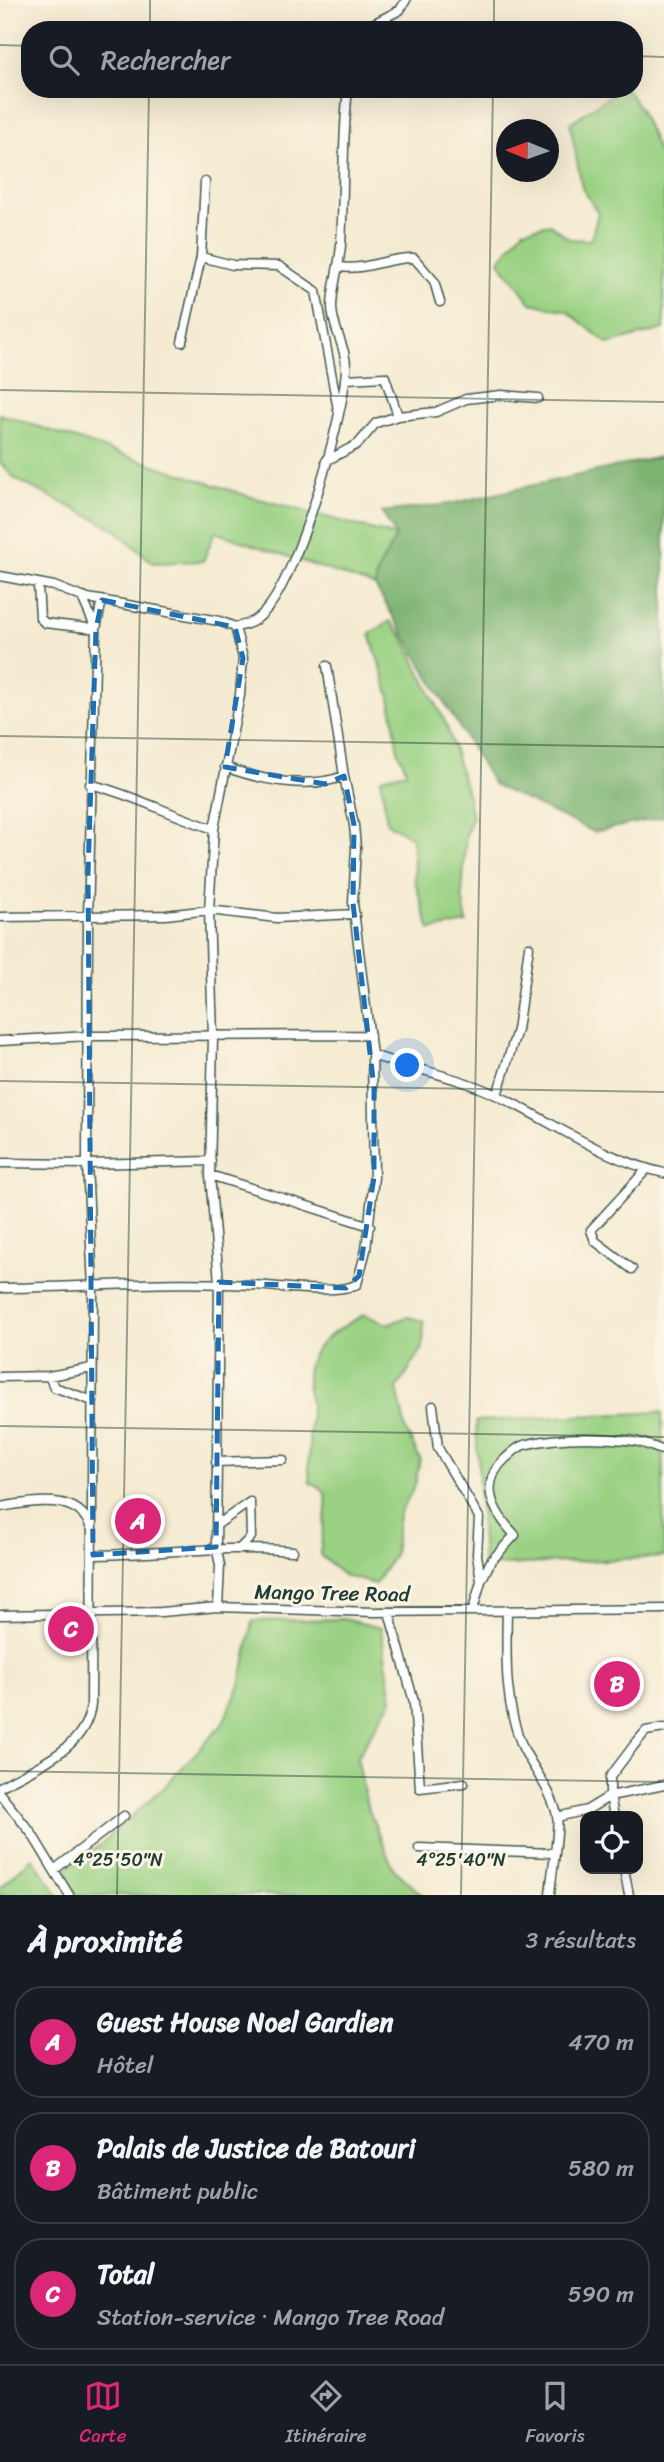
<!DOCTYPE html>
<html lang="fr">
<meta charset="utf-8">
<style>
body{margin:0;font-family:Sriracha,sans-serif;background:#20242c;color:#f1f3f6}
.controls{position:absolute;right:21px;bottom:21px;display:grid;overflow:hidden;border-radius:14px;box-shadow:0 7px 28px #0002}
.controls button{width:63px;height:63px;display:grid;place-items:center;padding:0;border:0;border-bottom:2px solid #363941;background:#171b24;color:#f1f3f6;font:35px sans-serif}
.compass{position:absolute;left:496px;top:119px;width:63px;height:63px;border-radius:50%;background:#171b24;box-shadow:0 7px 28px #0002;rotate:271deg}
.you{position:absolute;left:408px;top:1066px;width:24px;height:24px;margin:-18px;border:5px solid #fff;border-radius:50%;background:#1a73e8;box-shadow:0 0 0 10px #1a73e833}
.badge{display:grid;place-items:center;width:46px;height:46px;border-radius:50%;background:#db2777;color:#fff;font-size:23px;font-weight:700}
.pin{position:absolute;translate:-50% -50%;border:4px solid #fff;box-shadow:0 2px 7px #0006}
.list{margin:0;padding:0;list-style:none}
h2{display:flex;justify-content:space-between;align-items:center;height:91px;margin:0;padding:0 28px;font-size:30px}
h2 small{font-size:23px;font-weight:400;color:#9ea1a6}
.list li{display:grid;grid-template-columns:46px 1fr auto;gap:21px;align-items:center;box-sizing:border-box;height:112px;margin:0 14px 14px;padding:0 14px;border:2px solid #363941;border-radius:28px}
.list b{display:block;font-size:26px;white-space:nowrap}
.list p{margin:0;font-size:23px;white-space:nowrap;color:#9ea1a6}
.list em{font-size:23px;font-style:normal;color:#9ea1a6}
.icon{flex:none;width:38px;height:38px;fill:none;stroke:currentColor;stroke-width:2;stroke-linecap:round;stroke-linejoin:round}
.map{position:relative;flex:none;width:664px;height:1895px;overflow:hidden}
.search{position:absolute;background:#171b24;box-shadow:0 7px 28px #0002;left:21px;right:21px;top:21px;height:77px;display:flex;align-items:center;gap:18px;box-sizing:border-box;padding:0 24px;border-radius:28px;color:#9ea1a6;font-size:26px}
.sheet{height:469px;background:#171b24}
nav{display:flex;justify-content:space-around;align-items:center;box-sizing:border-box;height:98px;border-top:2px solid #363941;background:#171b24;font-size:19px;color:#9ea1a6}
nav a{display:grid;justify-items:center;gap:4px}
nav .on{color:#db2777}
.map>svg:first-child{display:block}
</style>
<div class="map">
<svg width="664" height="1895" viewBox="0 0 664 1895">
<rect width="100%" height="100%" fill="#fcf5e5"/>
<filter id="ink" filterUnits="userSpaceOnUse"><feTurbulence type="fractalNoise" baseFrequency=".0143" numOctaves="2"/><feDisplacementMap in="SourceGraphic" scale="14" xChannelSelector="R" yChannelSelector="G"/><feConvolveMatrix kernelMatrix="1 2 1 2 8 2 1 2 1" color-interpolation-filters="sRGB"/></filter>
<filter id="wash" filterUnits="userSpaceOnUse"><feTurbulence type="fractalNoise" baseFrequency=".00686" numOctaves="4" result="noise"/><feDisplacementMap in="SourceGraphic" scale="28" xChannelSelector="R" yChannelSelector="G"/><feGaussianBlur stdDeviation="1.57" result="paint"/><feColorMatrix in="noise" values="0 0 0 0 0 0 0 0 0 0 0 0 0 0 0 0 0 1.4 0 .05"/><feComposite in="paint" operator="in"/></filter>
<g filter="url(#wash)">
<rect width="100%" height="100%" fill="#f5ebd2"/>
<!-- green -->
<path fill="#9ad183" stroke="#5c875c" stroke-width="2" d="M620,89H626L640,109L664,165V329L608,344L567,311L531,303L499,261L523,230L550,224L569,239L591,240L598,213L582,188L570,123Z
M0,414L248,496L396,536L378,570L375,586L215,532L203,561L153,563L113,528L15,479L0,462Z
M390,621L403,637L447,726L468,797L472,818L466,835L462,895L467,923L430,930L415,882L412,838L387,823L381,778L407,772L398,751L390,697L370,634Z
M364,1315L388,1324L408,1317L424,1321L423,1348L397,1388L406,1431L420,1459L415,1486L399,1514L394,1555L375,1584L343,1575L320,1555C320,1541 331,1500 324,1492C321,1488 315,1485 310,1483C307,1457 310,1432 311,1407C311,1397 307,1389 307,1380C305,1346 339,1328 364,1315Z
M662,1412L664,1557L483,1566L476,1421Z
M344,1619L381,1628L392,1700L357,1757L367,1806L393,1868L422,1895H77L61,1873L98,1847L166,1785L222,1725L240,1685L253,1621Z
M32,1858L59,1895H0V1888Z"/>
<!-- forest -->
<path fill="#7bb371" stroke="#4d7852" stroke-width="2" d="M664,456V817L594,832L494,785L375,586L378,570L396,536L382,512L450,504Z"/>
</g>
<g filter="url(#ink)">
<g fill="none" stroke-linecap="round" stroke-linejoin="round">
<defs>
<path id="minor" d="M361,30L400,10L406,0
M201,257L233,265L279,266L316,291L338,410
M340,267C366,271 388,257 414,258L434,281L440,302
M182,342L201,257L205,182
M345,379L385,377L398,416
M326,461L358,444L376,423L398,416L436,412L466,399L501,395L538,398
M0,576L54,586L82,597L219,621L235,627L243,658L240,695L214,829L209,910L213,1037L210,1175L219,1282L216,1547L220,1565L218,1607
M38,584L40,618L45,623L96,629L102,600
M235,627C248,625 257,621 266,610C298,575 344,417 346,369C347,348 332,328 332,307C332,286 340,265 341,244C344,192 342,141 348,89
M225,767C261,780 308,790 344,776
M90,784C136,796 170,815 214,829
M0,917L166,915L209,910L277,918L355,914
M0,1041L88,1036L370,1035
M372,1055C413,1069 455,1076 494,1094C552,1121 601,1159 664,1173
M497,1095L517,1030L529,947
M0,1163L87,1164L211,1161
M210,1175L370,1226
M632,1269L595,1241L591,1230L647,1169
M0,1288C89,1287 179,1279 267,1286C286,1288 342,1294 357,1284L366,1250L374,1177L372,1055L353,903L356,848L354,825L344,776L327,666
M49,1376L54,1387L93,1401
M0,1377L49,1376L92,1368
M433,1406L438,1448L479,1517L477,1555L481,1581L473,1610
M216,1462L283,1460
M0,1507C30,1502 77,1492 90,1526
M218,1524L250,1502L251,1537L241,1547
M93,1555C160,1554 226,1545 293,1551
M481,1581L491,1561L515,1535C492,1511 478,1483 506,1458C512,1453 517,1447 524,1445C555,1437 594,1437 626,1440C638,1440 650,1446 662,1450
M507,1610C506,1656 504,1705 523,1748C534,1770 551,1790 557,1815C560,1830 551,1876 550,1895
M389,1612L414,1702L420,1788L464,1783
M0,1615L161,1612L218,1607L374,1612L664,1609
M664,1728L646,1731L635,1744L610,1777V1796L664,1785
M0,1787C36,1766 85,1750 91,1705L93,1287L87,1164L88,917L96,629L82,597
M0,1794L32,1834L69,1895
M557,1817L587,1810L610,1796L614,1816
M419,1848L553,1853
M624,1869L629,1895
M54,1870L124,1816"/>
</defs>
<!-- minor casing -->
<use href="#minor" stroke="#3f574c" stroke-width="11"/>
<!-- minor -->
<use href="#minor" stroke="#fff" stroke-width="8"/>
</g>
</g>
<!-- marked area -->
<path fill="none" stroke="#1f6fb2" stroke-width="5" stroke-dasharray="14 9" stroke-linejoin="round" d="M102,600L235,627L243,658L225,767L325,784L344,776L354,825L353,903L374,1088V1177L359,1276L346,1288L219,1282L216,1547L93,1555L88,873L96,629Z"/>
<!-- ticks -->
<path fill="none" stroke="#1f3d34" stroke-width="2" stroke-opacity="0.45" d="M150,30V0M494,30V0M0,45L30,46M634,56L664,57M0,390L664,402M0,736L664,747M0,1081L664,1092M0,1426L664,1437M0,1771L664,1782M117,1895L149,89M461,1895L493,89"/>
<g text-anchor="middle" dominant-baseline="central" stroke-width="6" stroke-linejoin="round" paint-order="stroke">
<!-- street labels -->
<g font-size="21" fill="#1f3d34" stroke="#fcf5e5">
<text transform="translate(332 1593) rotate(1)">Mango Tree Road</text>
</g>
</g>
<g font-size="18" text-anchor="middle" fill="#1f3d34" stroke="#fcf5e5" stroke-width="6" stroke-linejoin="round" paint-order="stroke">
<text x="118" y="1866">4°25'50"N</text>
<text x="461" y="1866">4°25'40"N</text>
</g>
</svg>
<div class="controls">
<button><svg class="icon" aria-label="locate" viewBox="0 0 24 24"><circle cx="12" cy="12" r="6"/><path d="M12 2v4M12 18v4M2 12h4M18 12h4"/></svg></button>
</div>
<svg class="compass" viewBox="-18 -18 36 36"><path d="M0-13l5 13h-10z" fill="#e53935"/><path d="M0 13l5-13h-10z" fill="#9ea1a6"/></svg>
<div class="you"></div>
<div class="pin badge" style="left:138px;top:1521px">A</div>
<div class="pin badge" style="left:617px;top:1684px">B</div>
<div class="pin badge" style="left:71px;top:1629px">C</div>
<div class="search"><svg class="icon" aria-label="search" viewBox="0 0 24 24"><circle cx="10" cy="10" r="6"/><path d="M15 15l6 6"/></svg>Rechercher</div>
</div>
<section class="sheet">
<h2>À proximité<small>3 résultats</small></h2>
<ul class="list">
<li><span class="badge">A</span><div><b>Guest House Noel Gardien</b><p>Hôtel</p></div><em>470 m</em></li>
<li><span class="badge">B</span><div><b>Palais de Justice de Batouri</b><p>Bâtiment public</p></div><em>580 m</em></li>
<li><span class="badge">C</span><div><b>Total</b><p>Station-service · Mango Tree Road</p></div><em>590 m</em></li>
</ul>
</section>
<nav>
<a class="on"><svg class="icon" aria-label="map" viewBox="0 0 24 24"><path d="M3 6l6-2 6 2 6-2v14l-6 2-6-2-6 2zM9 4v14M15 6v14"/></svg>Carte</a>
<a><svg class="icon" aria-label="directions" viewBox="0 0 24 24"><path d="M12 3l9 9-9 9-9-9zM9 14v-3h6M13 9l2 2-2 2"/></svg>Itinéraire</a>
<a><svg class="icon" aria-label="saved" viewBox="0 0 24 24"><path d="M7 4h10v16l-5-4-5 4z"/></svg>Favoris</a>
</nav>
